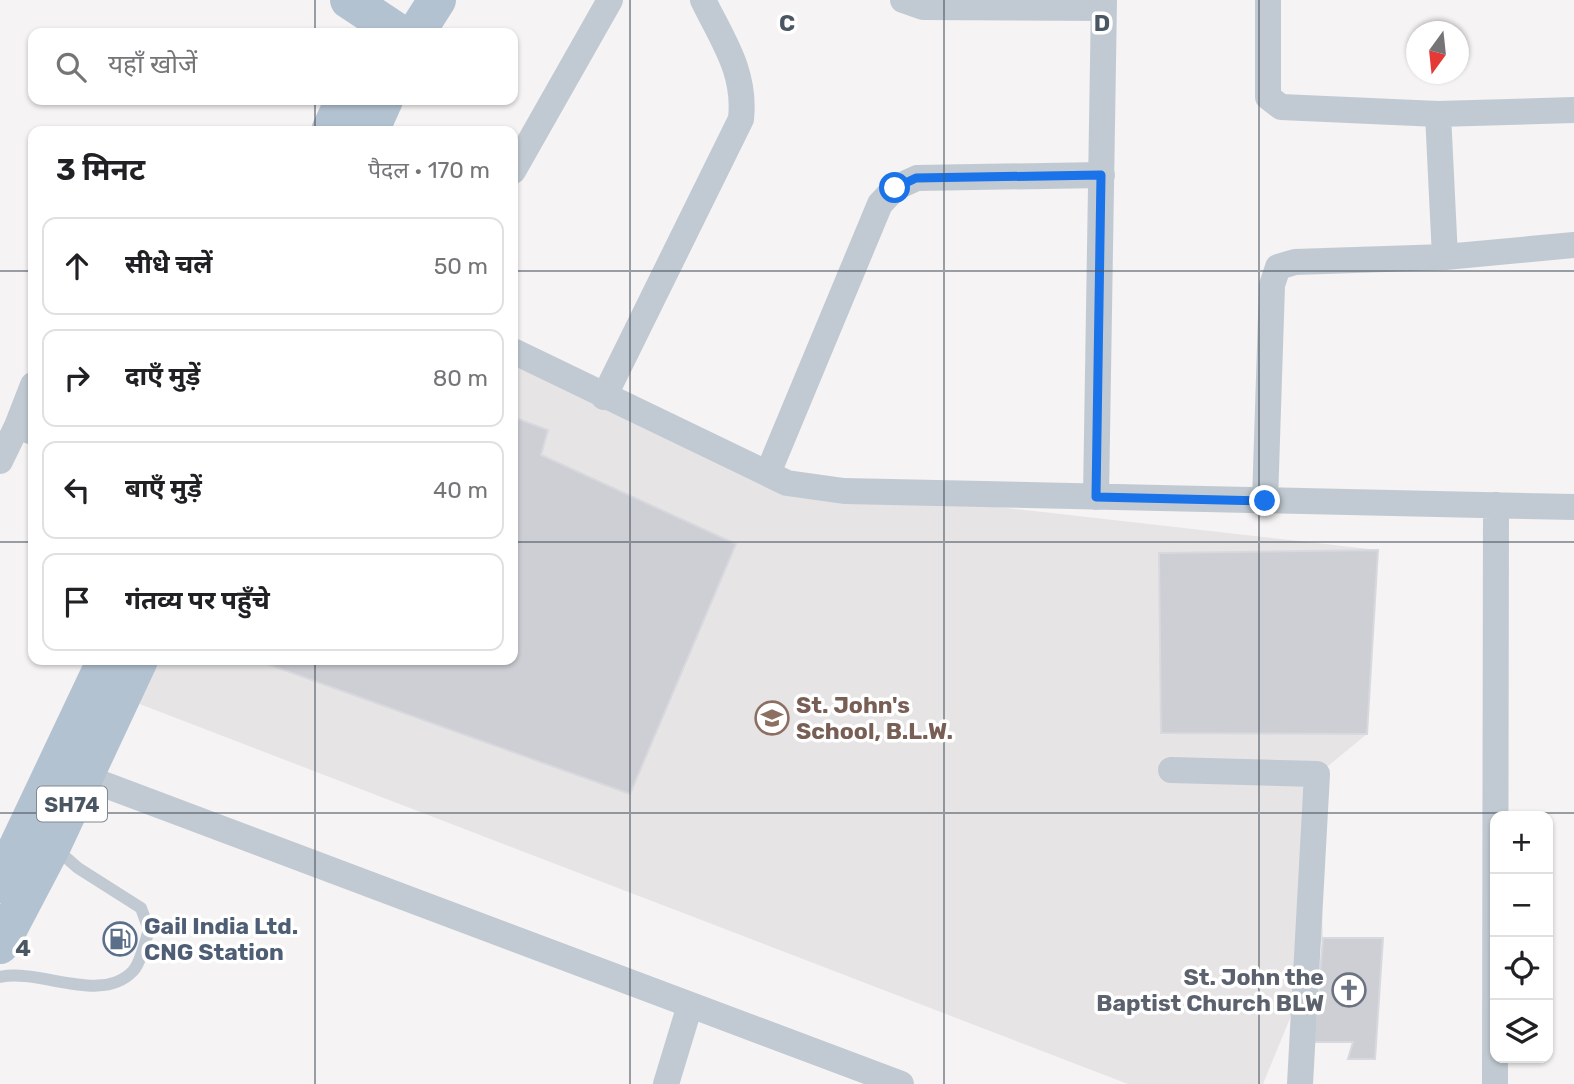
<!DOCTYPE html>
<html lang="hi">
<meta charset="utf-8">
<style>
body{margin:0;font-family:Rubik,"Noto Sans Devanagari",sans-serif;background:#f6f6f6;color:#202124}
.controls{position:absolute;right:21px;bottom:21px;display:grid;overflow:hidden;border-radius:14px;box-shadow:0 2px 5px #0004}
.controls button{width:63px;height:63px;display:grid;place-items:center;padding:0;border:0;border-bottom:2px solid #e0e0e0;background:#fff;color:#202124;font:35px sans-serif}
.compass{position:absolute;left:1406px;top:21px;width:63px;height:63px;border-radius:50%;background:#fff;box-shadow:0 2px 5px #0004;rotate:195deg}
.stop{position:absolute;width:21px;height:21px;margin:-16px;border:5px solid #1a73e8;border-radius:50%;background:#fff}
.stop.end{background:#1a73e8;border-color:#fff;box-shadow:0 2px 7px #0008}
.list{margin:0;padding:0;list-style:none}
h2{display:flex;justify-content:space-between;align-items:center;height:91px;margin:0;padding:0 28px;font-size:30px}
h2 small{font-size:23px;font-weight:400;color:#757577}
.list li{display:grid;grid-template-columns:46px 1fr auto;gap:21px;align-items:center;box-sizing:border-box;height:98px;margin:0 14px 14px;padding:0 14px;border:2px solid #e0e0e0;border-radius:14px}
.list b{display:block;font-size:26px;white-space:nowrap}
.list em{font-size:23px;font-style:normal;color:#757577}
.icon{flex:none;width:38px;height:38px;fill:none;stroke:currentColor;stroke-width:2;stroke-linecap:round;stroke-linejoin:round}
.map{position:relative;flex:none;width:1574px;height:1084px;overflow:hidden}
.search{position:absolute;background:#fff;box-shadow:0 2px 5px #0004;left:28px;top:28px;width:490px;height:77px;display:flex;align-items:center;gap:18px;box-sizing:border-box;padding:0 24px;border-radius:14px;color:#757577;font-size:26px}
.panel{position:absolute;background:#fff;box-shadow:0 2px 5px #0004;left:28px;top:126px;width:490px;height:539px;border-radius:14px}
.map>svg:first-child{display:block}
</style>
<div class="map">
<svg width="1574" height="1084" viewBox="0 0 1574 1084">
<rect width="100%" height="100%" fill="#f5f3f3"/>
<!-- education -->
<path fill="#e6e4e5" d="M513,359L787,483L1378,550L1367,734L1317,775L1323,938L1263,1084H1128L137,703L156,660H513Z"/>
<!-- building -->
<path fill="#cdcfd5" stroke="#d7d9de" stroke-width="2" d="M513,417L548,430L541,455L736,544L630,794L256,660H513Z
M1378,550L1367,734L1161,733L1159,553Z
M1323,938H1383L1375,1059H1348L1353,1042H1314Z"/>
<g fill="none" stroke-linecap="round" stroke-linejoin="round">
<!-- service -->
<path stroke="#c1cad2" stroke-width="12" d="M0,977C40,968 101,1005 133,971C141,962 145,942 149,930L141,908L78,868L55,848"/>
<!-- minor -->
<path stroke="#c1cad2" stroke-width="26" d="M903,0L923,7L1104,8
M1268,0V97L1281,107L1438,114L1574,110
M1438,114L1445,257
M513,171L610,0
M513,351L787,483L844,491L1574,507
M33,385L17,426L33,432
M604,397L741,119C746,72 723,41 703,0
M0,461L17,426
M768,473L880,204L895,188L917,178L1102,175
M1096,497L1104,0
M1265,501L1272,285L1278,267L1295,262L1445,257L1574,245
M1171,770L1317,774L1300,1084
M71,772L901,1084
M666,1084L690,1005
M1495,1084L1496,505"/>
<!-- primary -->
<path stroke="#b3c2d1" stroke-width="38" d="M349,0L399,33
M416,33L437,0
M330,131L344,100
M370,131L384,100
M0,884L106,660
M0,945L52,846L139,660"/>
</g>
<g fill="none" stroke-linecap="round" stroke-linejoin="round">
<!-- route -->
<path stroke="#1a73e8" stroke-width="9" d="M895,188L916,178L1101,175L1096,497L1265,501"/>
</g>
<!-- grid -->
<path fill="none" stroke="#4a5661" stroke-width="2" stroke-opacity="0.55" d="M315,0V33M630,0V1084M944,0V1084M1259,0V1084M315,100V131M0,271H33M513,271H1574M0,542H33M513,542H1574M315,660V1084M0,813H1574"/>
<!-- icons -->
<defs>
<symbol id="school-ring" viewBox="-11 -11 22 22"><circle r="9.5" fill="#fff" stroke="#8d6e63" stroke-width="1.5"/><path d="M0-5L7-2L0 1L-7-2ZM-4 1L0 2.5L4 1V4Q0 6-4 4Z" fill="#8d6e63"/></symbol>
<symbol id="fuel-ring" viewBox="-11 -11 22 22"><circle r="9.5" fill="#fff" stroke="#5c6f8a" stroke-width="1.5"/><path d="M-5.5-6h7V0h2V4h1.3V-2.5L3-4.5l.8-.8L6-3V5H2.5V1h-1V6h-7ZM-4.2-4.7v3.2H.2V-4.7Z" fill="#5c6f8a"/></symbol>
<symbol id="church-ring" viewBox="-11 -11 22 22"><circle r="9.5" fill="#fff" stroke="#6b7280" stroke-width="1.5"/><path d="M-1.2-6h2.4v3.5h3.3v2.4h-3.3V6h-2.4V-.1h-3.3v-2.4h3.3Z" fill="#6b7280"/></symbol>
</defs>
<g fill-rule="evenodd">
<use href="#school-ring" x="753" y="699" width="38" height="38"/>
<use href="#fuel-ring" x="101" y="920" width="38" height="38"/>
<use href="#church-ring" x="1330" y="971" width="38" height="38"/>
</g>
<g text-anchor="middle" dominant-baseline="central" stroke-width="7" stroke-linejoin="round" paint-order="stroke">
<!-- shield labels -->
<rect fill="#fff" stroke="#808990" stroke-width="2" x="37" y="786.5" width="70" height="35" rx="5"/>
<g font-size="21" font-weight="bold" fill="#4a5661">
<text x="72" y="804">SH74</text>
</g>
<!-- education labels -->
<g font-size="23" font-weight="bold" fill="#785e54" stroke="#fff" text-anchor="start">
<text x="796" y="705">St. John's<tspan x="796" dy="26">School, B.L.W.</tspan></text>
</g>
<!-- service labels -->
<g font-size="23" font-weight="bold" fill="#4e5e75" stroke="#fff" text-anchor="start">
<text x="144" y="926">Gail India Ltd.<tspan x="144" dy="26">CNG Station</tspan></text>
</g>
<!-- worship labels -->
<g font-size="23" font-weight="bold" fill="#5b616d" stroke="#fff" text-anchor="end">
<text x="1324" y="977">St. John the<tspan x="1324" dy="26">Baptist Church BLW</tspan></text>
</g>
</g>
<g font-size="23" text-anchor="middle" font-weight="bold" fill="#4a5661" stroke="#fff" stroke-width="7" stroke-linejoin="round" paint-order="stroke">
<text x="787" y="31">C</text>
<text x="1102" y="31">D</text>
<text x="23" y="956">4</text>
</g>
</svg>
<div class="controls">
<button>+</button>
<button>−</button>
<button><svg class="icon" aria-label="locate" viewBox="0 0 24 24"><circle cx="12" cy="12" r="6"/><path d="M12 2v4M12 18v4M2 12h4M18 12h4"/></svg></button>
<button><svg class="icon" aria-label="layers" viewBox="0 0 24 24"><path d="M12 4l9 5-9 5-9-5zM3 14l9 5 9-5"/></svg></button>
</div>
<svg class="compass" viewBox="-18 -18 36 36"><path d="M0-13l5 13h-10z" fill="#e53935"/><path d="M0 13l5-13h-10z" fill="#757577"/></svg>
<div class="stop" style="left:895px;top:188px"></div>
<div class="stop end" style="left:1265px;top:501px"></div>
<div class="search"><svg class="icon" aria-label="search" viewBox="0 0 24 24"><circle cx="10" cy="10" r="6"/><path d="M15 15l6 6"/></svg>यहाँ खोजें</div>
<section class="panel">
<h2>3 मिनट<small>पैदल · 170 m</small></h2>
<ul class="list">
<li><svg class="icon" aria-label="ahead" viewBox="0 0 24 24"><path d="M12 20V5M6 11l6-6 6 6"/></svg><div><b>सीधे चलें</b></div><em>50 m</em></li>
<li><svg class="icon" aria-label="right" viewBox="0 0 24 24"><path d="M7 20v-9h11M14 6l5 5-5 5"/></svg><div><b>दाएँ मुड़ें</b></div><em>80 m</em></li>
<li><svg class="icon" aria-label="left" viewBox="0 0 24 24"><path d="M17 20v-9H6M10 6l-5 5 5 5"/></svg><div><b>बाएँ मुड़ें</b></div><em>40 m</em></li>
<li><svg class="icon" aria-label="arrive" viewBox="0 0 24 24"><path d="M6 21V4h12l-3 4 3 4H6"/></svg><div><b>गंतव्य पर पहुँचे</b></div></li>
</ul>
</section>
</div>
